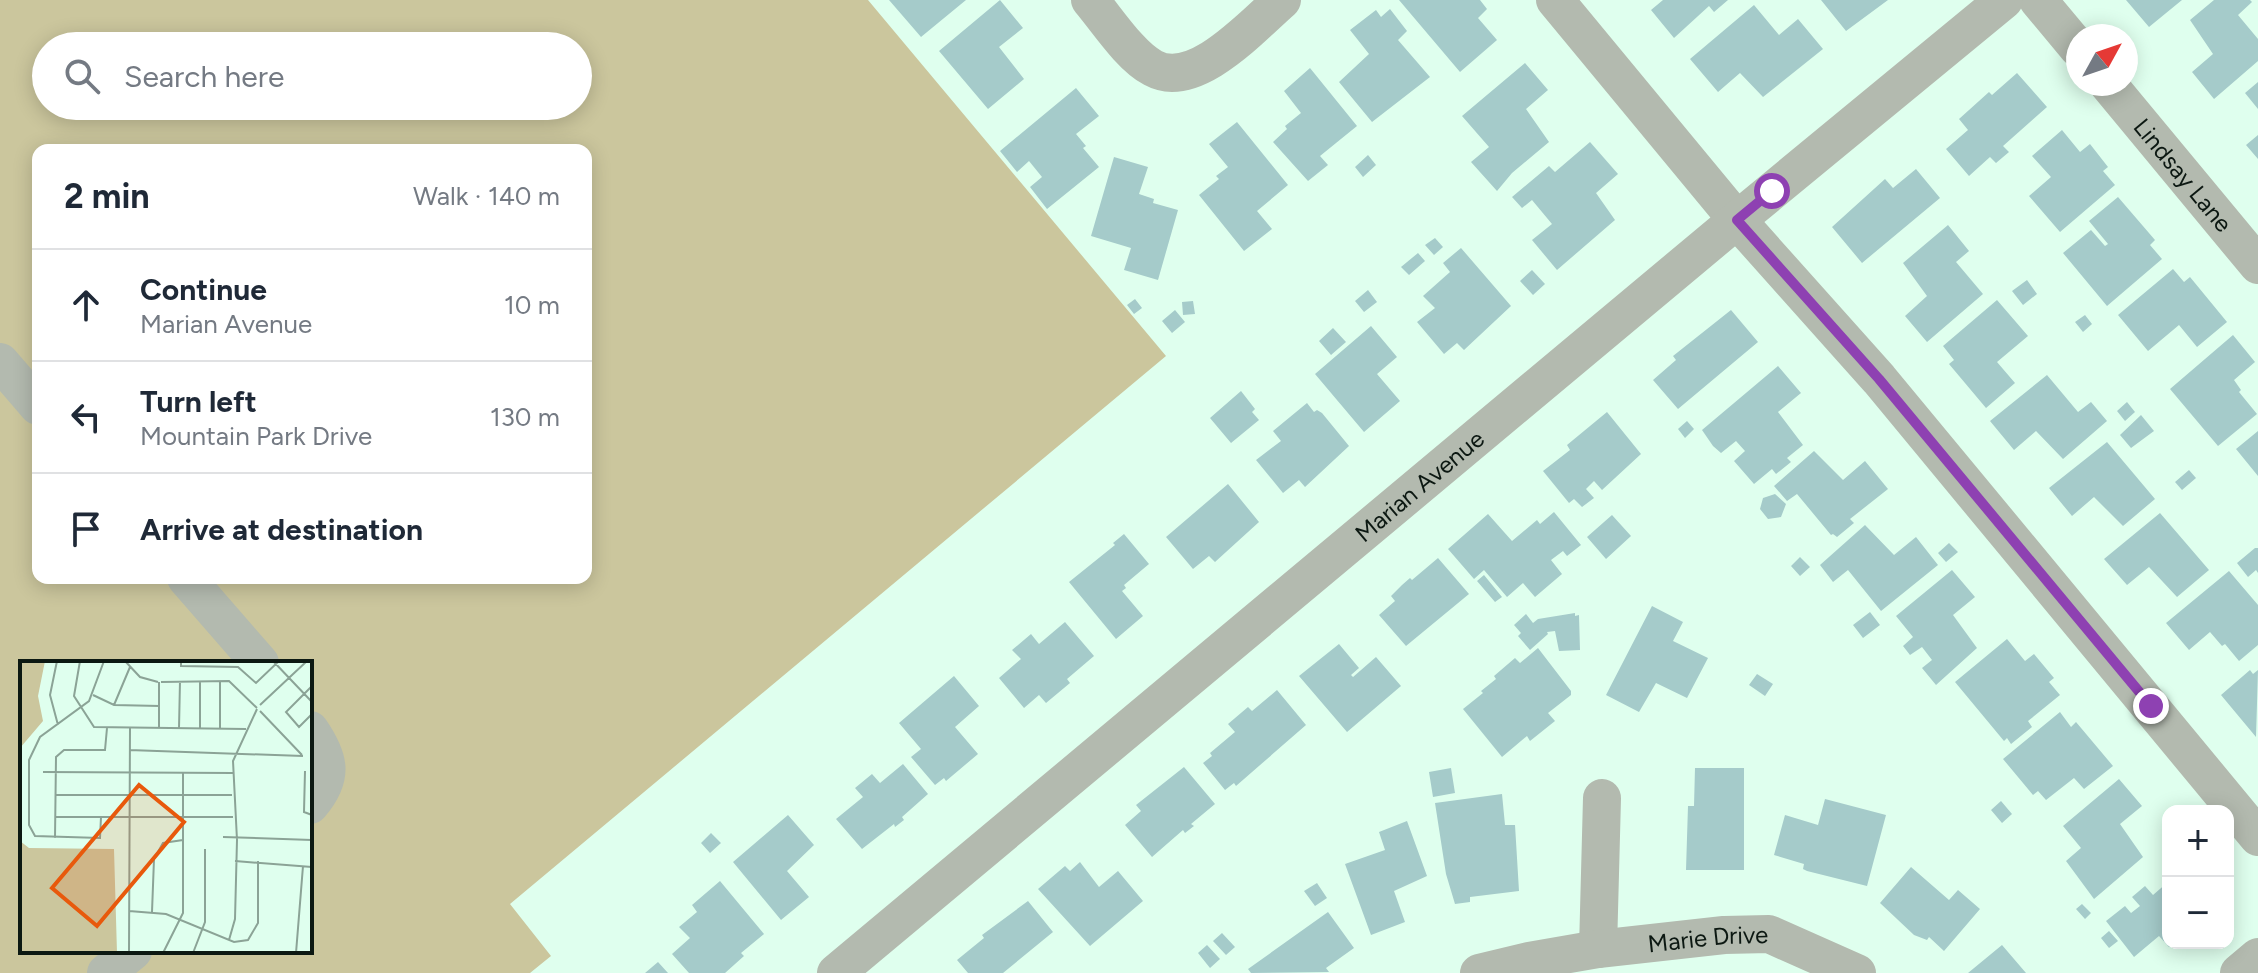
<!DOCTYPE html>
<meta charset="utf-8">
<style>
body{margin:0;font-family:Figtree,sans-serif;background:#f2f2f3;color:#1f2937}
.controls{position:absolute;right:24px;bottom:24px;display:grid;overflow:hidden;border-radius:16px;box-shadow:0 4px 20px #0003}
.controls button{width:72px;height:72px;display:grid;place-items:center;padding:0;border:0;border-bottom:2px solid #e0e1e3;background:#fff;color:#1f2937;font:40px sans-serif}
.compass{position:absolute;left:2066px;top:24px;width:72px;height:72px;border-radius:50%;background:#fff;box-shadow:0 4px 20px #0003;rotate:50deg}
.stop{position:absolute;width:24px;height:24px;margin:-18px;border:6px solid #8e41b2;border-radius:50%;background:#fff}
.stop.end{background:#8e41b2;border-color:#fff;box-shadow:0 2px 8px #0008}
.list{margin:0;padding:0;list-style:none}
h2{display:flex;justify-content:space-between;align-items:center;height:104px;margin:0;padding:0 32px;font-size:34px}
h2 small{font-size:26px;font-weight:400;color:#747a83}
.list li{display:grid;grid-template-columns:52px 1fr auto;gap:24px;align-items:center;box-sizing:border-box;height:112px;padding:0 32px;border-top:2px solid #e0e1e3}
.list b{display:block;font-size:30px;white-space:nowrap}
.list p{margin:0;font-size:26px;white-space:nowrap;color:#747a83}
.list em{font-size:26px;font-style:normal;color:#747a83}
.icon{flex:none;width:44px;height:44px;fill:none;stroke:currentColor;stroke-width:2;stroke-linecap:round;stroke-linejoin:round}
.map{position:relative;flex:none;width:2258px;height:973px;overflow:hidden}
.search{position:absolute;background:#fff;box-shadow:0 4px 20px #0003;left:32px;top:32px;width:560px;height:88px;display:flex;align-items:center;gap:20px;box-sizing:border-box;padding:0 28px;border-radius:44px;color:#747a83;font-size:30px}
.panel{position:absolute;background:#fff;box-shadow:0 4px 20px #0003;left:32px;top:144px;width:560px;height:440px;border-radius:16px}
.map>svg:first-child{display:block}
</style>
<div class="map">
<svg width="2258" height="973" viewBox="0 0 2258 973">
<rect width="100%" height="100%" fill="#dfffee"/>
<!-- green -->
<path fill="#cbc69d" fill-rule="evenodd" d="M0,0H868L1166,356L510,904L551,956L530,973H0ZM46,46H578V106H46ZM38,150H586V578H38ZM22,663H310V951H22Z"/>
<!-- building -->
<path fill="#a5cbca" d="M889,0H966L921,37Z
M1000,0L1023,28L999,47L1024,79L988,109L939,51Z
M1399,0H1480L1487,9L1478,18L1497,40L1460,72Z
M1663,0H1728L1714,12L1709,6L1674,38L1651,10Z
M1821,0H1888L1846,31Z
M2126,0H2182L2149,27Z
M2214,0H2250L2252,2L2238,15L2258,39V61L2214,99L2192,72L2213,54L2190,20Z
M1754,5L1779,35L1798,19L1823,49L1763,97L1740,73L1718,92L1690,59Z
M1390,9L1407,31L1398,40L1430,77L1372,122L1339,82L1369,54L1350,30L1376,10L1381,17Z
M1525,63L1548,90L1526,109L1549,142L1512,173L1497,191L1471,162L1489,147L1462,116Z
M1310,68L1357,126L1320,156L1328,165L1308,181L1273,142L1287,129L1285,126L1301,113L1284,91Z
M2017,73L2047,107L2003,146L2009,152L1996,163L1990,157L1969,176L1946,149L1968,130L1959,119L1989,92L1992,95Z
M2258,82V109L2245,93Z
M1076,88L1099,116L1076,134L1086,146L1083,148L1099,167L1047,209L1030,187L1042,177L1029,161L1017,172L1000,151Z
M1237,122L1288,185L1257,211L1272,229L1244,251L1199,195L1219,179L1216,176L1228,167L1209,144Z
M2062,130L2080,152L2090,144L2108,167L2103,171L2115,185L2060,232L2029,196L2051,177L2032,156Z
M2258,135V159L2246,145Z
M1590,142L1618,174L1596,193L1615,220L1557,270L1532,240L1552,224L1532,200L1522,208L1512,197L1549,166L1555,172Z
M1368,155L1376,165L1363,177L1355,167Z
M1114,157L1148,167L1139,194L1154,199L1153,203L1178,210L1158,280L1124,270L1131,248L1091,236Z
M1916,169L1940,198L1862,263L1832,227L1885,179L1893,188Z
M2118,197L2155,240L2150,245L2162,259L2107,306L2063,253L2091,230L2105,246L2108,244L2089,221Z
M1948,225L1969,251L1956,262L1983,294L1927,342L1905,316L1927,296L1903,263Z
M1435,238L1443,247L1434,255L1425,245Z
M1461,248L1511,306L1464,350L1457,343L1444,354L1417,322L1435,308L1423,296L1450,272L1443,263Z
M1418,253L1425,261L1409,275L1401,267Z
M2173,269L2184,282L2190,277L2227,322L2197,347L2179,325L2148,351L2118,315Z
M1532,270L1545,284L1533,295L1520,281Z
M2027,280L2037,294L2023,305L2012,291Z
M1368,290L1377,302L1364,312L1355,301Z
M1135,299L1142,308L1134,314L1127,305Z
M1997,300L2028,336L1997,362L2015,383L1986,408L1949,364L1954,360L1943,346Z
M1193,301L1195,314L1183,315L1182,302Z
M1175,310L1185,322L1172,333L1162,321Z
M1731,310L1758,342L1678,409L1653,380L1676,360L1673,356Z
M2085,315L2092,324L2083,332L2075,322Z
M1371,326L1397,357L1377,374L1400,401L1364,432L1315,374Z
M1333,328L1346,342L1331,355L1319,341Z
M2233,335L2255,362L2234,380L2241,390L2239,392L2257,414L2218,446L2170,389Z
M1778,366L1801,393L1778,412L1803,445L1787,458L1791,462L1776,474L1772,469L1754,484L1734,461L1745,451L1736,441L1721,453L1713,446L1702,430Z
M2047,375L2078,412L2091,402L2107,421L2063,459L2036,431L2014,450L1990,421Z
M1241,391L1255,409L1252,412L1259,420L1231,443L1210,418Z
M2127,402L2135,412L2125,421L2117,411Z
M1307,403L1314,412L1317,410L1322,413L1349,446L1305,487L1299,480L1283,493L1256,460L1281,441L1273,431Z
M1607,412L1641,454L1602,490L1594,481L1586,489L1594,498L1582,507L1574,499L1569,503L1543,471L1570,450L1567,445Z
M2141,415L2154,431L2131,448L2120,435Z
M1687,421L1694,429L1685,438L1678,429Z
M2258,431V476L2236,449Z
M2107,442L2155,499L2123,526L2094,497L2072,516L2049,488Z
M1814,451L1843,480L1865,461L1888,489L1850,519L1854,523L1837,537L1833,534L1831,535L1797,494L1787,501L1774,486Z
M2189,470L2196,478L2182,490L2175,482Z
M1228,484L1259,522L1215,562L1209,556L1193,569L1166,537Z
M1775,494L1786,504L1781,517L1768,519L1760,509L1763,498Z
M1554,512L1581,545L1567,556L1563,551L1551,560L1562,574L1535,597L1523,583L1507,597L1484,570L1474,579L1448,549L1488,514L1512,541L1537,520L1540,524Z
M2160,513L2209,570L2177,597L2149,567L2127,585L2104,559Z
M1612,515L1631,536L1606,559L1587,537Z
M1865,525L1894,555L1916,537L1938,565L1881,611L1848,570L1833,582L1820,565Z
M1124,534L1149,564L1124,585L1126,588L1122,591L1143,616L1116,639L1069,582L1115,545L1113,543Z
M1949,543L1958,552L1946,562L1938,553Z
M2255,548H2258V573L2256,570L2248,577L2237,563Z
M1800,557L1810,567L1800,576L1791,566Z
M1438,558L1469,594L1406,646L1379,615L1395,601L1391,596L1402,585L1410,578L1412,580Z
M1952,570L1975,597L1953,615L1977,648L1936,685L1922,668L1932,660L1922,647L1910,655L1903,646L1913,637L1896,616Z
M2229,571L2258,605V645L2239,661L2225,644L2222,646L2210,632L2189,650L2166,623Z
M1484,575L1502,597L1495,602L1477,581Z
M1652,606L1683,622L1673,641L1708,658L1687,698L1656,683L1639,712L1606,695Z
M1870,612L1880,625L1863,638L1853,625Z
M1575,613V616L1579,615L1580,650L1559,651L1555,631L1547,632L1548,634L1530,650L1518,636L1521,633L1514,625L1526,614L1533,623L1538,619Z
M1065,622L1094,656L1067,679L1070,683L1046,703L1039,695L1024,708L999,678L1021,659L1012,650L1031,634L1039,644Z
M2007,639L2025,661L2034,654L2054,678L2049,682L2060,695L2028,721L2032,727L2011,744L2007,738L2004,741L1955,682Z
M1339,644L1359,668L1351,675L1353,677L1376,657L1401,686L1347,732L1299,676Z
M1538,648L1571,691V695L1548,713L1555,721L1530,741L1527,736L1502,757L1463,709L1483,693L1481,691L1496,679L1494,676L1515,658L1520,663Z
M2250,670L2253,674L2258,670L2256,737L2221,695Z
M1757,674L1773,684L1765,696L1749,685Z
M954,676L979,706L955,727L978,754L946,781L944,778L935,785L911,757L921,749L899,723Z
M1277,690L1306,725L1236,786L1234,783L1225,790L1203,763L1212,756L1210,753L1235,732L1228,724L1248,707L1252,711Z
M2060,712L2071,727L2076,722L2113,766L2084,789L2074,778L2046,800L2038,791L2033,795L2003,759Z
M903,764L928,794L902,817L904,820L895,827L894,824L862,849L836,819L863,797L855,788L872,774L880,783Z
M1184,767L1215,804L1191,824L1194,826L1185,833L1183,830L1152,857L1125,825L1141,811L1136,805Z
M1451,768L1455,793L1433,797L1429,772Z
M1695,768H1744V870H1686L1688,806H1694Z
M2119,779L2142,806L2120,824L2143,857L2094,899L2066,861L2081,848L2063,826Z
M1502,794L1505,825H1515L1519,891L1470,897V902L1455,904L1446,874L1435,803Z
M1825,799L1886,815L1867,886L1807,871L1803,869L1804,864L1774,855L1785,815L1818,825Z
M2001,801L2012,814L2002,823L1991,810Z
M788,815L814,845L787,871L809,897L781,920L733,862Z
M1407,821L1427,876L1394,891L1405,922L1371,935L1345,864L1385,850L1379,832Z
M711,833L721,843L710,853L701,843Z
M1080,862L1099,887L1118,871L1143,901L1090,946L1038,889L1065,866L1070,871Z
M1911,867L1949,900L1958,890L1980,909L1944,951L1929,937L1927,940L1914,935L1880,903Z
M720,881L764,934L741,953L744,956L725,973H689L672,954L690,938L679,927L697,912L692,905Z
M2168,882V943H2174L2169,947L2159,936L2134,957L2106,921L2125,906L2131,913L2140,906L2132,897L2145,886L2153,895Z
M1317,883L1327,898L1315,906L1304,891Z
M1028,901L1053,932L1003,973H968L957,960L984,938L982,935Z
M2082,904L2091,913L2085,919L2076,909Z
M1328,912L1354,948L1326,968L1329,972L1251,973L1248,969Z
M2109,931L2118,941L2109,948L2101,938Z
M1222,933L1235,947L1226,955L1213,941Z
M1207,945L1220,959L1210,968L1198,953Z
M2002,945L2026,973H1968Z
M658,962L668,973H645Z"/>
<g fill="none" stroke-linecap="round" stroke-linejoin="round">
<!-- minor -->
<g stroke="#b3baaf" stroke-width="38">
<path d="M1090,0C1107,20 1130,56 1153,68C1195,91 1253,25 1282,0"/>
<path d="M1555,0L1737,220L1879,379L2258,837"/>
<path d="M2038,0L2078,48"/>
<path id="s1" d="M2108,84L2258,265"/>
<path d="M0,362L38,406"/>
<path d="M186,578L260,663"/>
<path d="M310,730C330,759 334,777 310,805"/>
<path d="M1598,949L1602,798"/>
<path d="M106,973L133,951"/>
<path id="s2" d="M836,973L1737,220L2004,0"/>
<path id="s3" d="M1479,973L1529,961L1598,949L1724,935L1769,934L1857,973"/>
<path d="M2239,973L2258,957"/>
</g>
</g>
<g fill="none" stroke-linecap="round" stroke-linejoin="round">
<!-- route -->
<path stroke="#8e41b2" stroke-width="10" d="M1772,191L1737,220L1879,379L2151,706"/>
</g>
<g text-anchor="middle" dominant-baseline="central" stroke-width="7" stroke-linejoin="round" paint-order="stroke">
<!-- street labels -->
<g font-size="24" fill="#0c1812" stroke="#dfffee">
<text stroke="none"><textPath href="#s1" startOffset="118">Lindsay Lane</textPath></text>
<text stroke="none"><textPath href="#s2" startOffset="760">Marian Avenue</textPath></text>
<text stroke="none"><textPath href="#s3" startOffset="232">Marie Drive</textPath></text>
</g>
</g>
<!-- overview -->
<g transform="translate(20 661)">
<rect width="292" height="292" fill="#dfffee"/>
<path d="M0,0H25L18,35L23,60L0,87ZM0,180L9,187L94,188L97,292H0Z" fill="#cbc69d"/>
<path fill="none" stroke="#8ba396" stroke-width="2" d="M37,0L30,34L38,64M60,0L54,35L74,66L226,68M105,0L120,16L138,21M161,0V5L218,6L236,22L259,0M253,0L292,41M139,21V67M141,21L209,20L237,47M292,25L266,51L279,66L292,53M73,34L94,44L140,45M94,44L110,6M240,44L287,0M240,50L282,94M159,67L160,20M180,67V20M200,67V20M109,89L283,95M285,110L284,151L292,154M23,111L213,112M35,134H212M35,156H213M81,156L80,177L15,175L9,164V99L20,76L69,40L84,0M203,176L292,179M35,177L36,96L44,89H85L87,67M215,200L292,206M109,250L146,253L214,281L228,279L238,262V200M132,251L134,198L143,182L163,179M209,279L215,258L217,179L213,100L237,48M109,292L110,67M143,292L163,252V112M173,292L185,261V188M276,292L283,205"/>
<path fill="#e8590c" fill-opacity="0.15" stroke="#e8590c" stroke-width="4" d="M119,124L164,161L77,265L32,227Z"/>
<rect width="292" height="292" fill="none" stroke="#0c1812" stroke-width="4"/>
</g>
</svg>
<div class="controls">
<button>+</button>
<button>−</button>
</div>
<svg class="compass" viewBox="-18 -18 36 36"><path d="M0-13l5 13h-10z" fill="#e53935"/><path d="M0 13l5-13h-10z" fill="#747a83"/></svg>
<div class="stop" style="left:1772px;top:191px"></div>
<div class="stop end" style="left:2151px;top:706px"></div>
<div class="search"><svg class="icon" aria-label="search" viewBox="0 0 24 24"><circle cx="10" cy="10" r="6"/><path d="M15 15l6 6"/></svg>Search here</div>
<section class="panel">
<h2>2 min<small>Walk · 140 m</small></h2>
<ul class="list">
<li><svg class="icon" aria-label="ahead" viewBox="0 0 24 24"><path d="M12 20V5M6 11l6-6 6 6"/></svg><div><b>Continue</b><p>Marian Avenue</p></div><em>10 m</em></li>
<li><svg class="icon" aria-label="left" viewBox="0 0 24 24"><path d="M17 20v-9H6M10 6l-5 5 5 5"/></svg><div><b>Turn left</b><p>Mountain Park Drive</p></div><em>130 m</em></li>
<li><svg class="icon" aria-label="arrive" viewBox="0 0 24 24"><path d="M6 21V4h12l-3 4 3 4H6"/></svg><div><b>Arrive at destination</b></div></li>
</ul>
</section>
</div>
